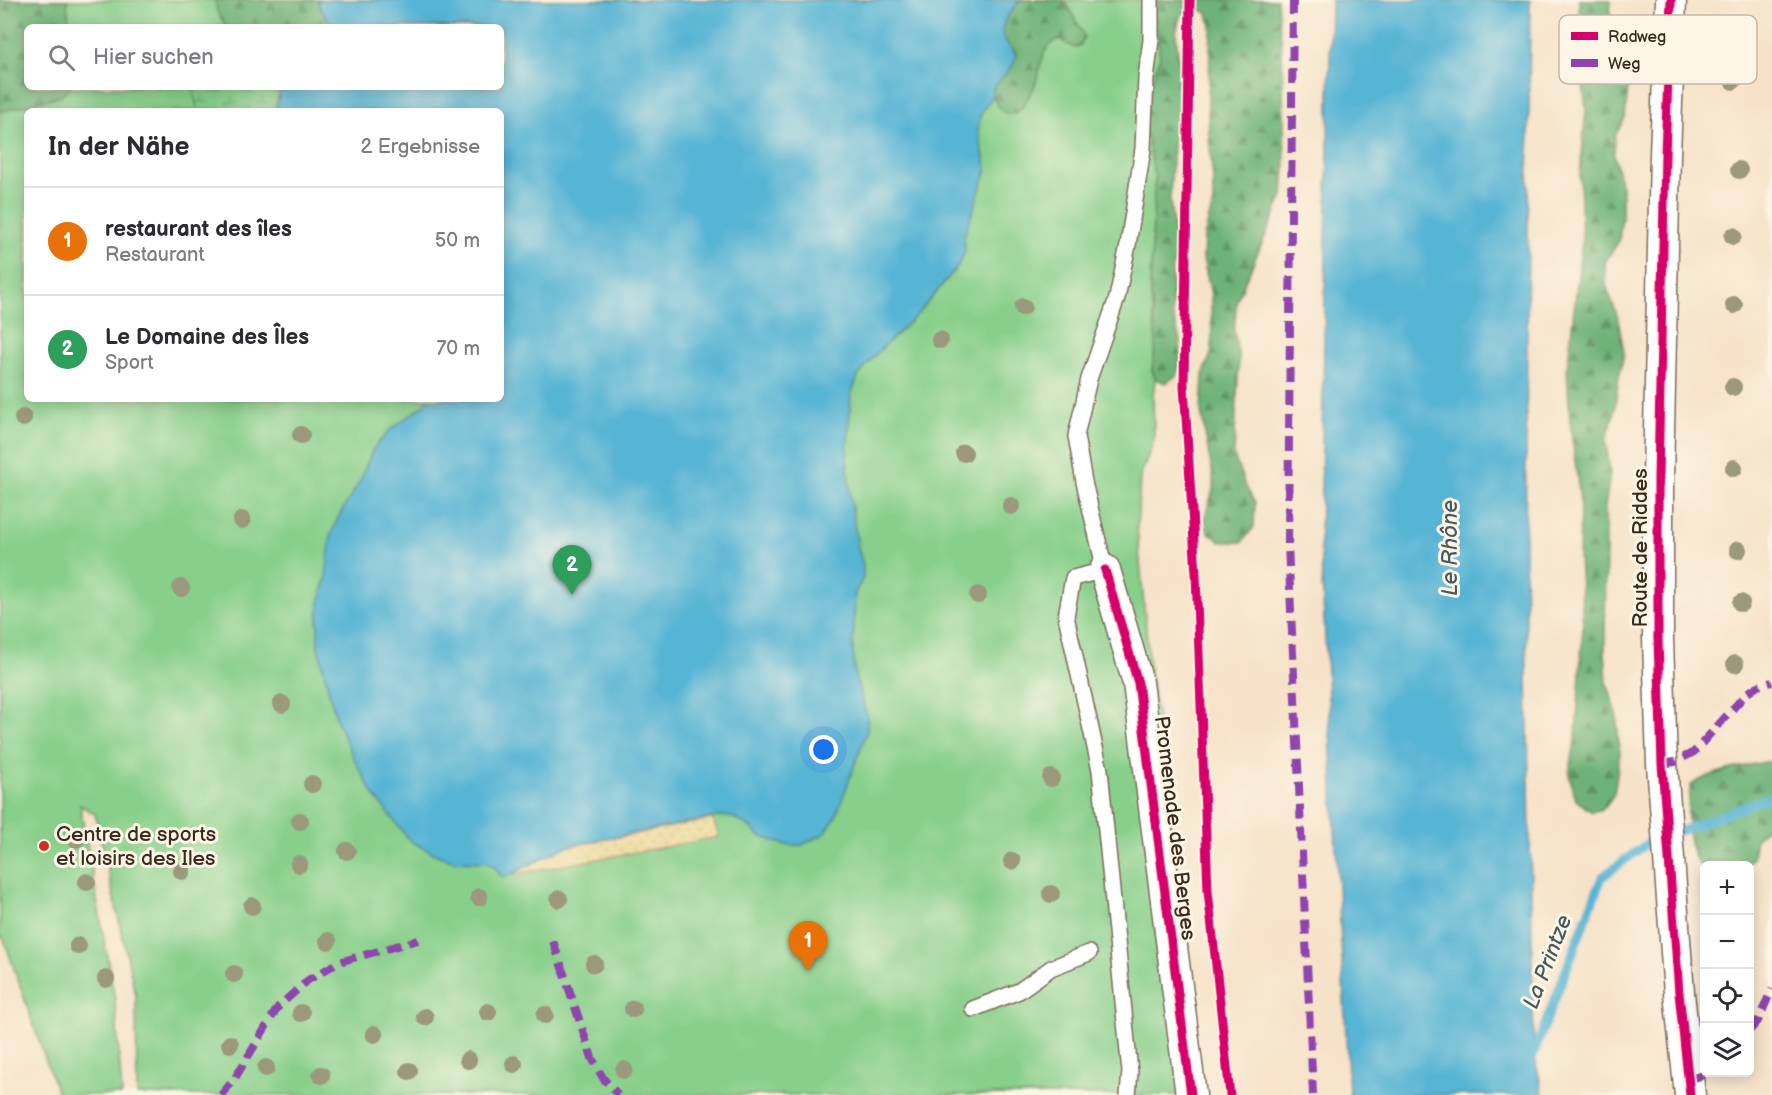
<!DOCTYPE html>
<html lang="de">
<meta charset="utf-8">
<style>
body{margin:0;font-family:"Balsamiq Sans",sans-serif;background:#f2f2f3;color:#2b2b33}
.controls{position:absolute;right:18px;bottom:18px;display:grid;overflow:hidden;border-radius:9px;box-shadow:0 3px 15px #0003}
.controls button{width:54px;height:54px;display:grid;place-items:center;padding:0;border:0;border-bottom:2px solid #e1e1e2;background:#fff;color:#2b2b33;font:30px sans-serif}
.you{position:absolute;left:824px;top:750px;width:21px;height:21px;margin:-15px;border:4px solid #fff;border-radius:50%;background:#1a73e8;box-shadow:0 0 0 9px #1a73e833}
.badge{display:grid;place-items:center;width:39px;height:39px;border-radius:50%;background:#c8321e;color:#fff;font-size:20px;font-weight:700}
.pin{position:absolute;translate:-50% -50px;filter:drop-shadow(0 2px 3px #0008)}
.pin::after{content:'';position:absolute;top:32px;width:21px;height:18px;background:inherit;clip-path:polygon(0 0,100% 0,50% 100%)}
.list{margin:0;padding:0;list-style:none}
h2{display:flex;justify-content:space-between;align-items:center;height:78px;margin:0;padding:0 24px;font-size:26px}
h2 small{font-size:20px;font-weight:400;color:#7c7c81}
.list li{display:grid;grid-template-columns:39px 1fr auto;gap:18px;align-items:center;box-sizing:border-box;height:108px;padding:0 24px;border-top:2px solid #e1e1e2}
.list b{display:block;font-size:22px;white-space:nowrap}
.list p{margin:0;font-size:20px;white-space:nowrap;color:#7c7c81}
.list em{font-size:20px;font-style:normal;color:#7c7c81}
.icon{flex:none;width:33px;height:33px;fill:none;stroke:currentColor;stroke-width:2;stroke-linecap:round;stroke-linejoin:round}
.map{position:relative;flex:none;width:1772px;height:1095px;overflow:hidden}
.search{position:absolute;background:#fff;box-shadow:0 3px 15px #0003;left:24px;top:24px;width:480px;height:66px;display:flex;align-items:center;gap:15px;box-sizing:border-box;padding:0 21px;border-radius:9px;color:#7c7c81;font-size:22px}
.panel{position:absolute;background:#fff;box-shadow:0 3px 15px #0003;left:24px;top:108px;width:480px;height:294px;border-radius:9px}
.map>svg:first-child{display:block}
</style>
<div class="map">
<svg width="1772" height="1095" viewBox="0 0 1772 1095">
<defs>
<pattern id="forest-firs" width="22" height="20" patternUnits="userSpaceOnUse" patternTransform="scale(1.5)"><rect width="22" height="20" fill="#6db276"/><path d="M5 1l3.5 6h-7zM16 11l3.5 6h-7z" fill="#5b9160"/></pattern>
<pattern id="wetland-marsh" width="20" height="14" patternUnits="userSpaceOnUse" patternTransform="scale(1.5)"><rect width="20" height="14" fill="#87cf8a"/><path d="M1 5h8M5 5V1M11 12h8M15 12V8" fill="none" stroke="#70a870"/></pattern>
<pattern id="sand-dots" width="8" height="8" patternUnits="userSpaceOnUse" patternTransform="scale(1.5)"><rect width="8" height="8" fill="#eeda9e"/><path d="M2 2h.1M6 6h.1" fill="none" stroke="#cdbb88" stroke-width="1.8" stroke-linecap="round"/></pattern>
</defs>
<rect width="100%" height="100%" fill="#fcf5e5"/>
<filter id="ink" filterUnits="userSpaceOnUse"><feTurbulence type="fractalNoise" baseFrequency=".0167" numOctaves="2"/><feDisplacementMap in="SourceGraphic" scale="12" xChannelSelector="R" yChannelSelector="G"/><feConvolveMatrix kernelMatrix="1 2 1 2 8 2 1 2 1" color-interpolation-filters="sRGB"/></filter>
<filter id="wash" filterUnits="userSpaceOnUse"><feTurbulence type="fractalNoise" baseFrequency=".008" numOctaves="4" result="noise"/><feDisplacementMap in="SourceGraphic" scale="24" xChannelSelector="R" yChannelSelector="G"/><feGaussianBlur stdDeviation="1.35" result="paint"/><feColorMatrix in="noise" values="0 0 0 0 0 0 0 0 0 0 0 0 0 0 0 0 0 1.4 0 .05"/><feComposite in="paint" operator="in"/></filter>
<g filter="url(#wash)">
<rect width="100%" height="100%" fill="#f6e2c8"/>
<!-- green -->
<path fill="#87cf8a" stroke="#617c54" stroke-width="1.5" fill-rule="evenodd" d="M0,0H1156V21L1160,57L1143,112L1145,129L1155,178L1150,285L1156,342L1152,370L1155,379L1153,397L1154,440L1140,477L1137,527L1149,663L1163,751L1200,1095H137L136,996L95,814L80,805L115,1000L122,1095H58L3,937L0,938ZM27,27H501V87H27ZM27,111H501V399H27Z"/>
<!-- forest -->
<path fill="url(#forest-firs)" stroke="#546e4a" stroke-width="1.5" d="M0,0H68L67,4L70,27H27V87H72L60,96L0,112Z
M215,0H318L320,9L334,27H226L217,11Z
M1020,0H1062L1067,4L1084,36L1081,45L1074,48L1059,39C1041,46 1041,66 1036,82C1034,88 1031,94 1027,99C1024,104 1021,111 1015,113C1002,119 988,97 994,86C999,78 1007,71 1013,65L1002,34L1004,21Z
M1156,0H1277L1282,49L1285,166L1283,196L1237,300L1234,330L1239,359L1234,456L1245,485L1255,503L1254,527L1242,542H1221L1208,532L1205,517L1213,490V477L1201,412L1203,375L1212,351L1211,294L1203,259L1204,237L1213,203V179L1209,138L1208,103L1211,26L1207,14L1199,8L1185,12L1179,20L1176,33L1182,94L1180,114L1173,145L1170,201L1177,254L1172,271V313L1180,341L1181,358L1177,375L1166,383L1155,379L1152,370L1156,342L1150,285L1155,178L1145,129L1143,112L1160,57L1156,21Z
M1579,0H1610V15L1624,60L1628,88L1625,118L1615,136L1614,155L1622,187V216L1619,241L1605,262L1606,285L1618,318L1624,353L1619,377L1614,414L1606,440L1610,474L1605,507L1606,540L1605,651L1607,683L1616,711L1620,754L1614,794L1604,808L1592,812L1576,800L1569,775L1576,736L1583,625L1579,556L1580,502L1570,422L1567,369L1582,241L1580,175L1586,109L1581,68Z
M1772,761V825L1768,827L1756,838L1753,858L1747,865L1704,866V870C1684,849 1686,813 1691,785C1715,770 1744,766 1772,761Z"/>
<!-- wetland -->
<path fill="url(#wetland-marsh)" stroke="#617c54" stroke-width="1.5" d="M195,87H281L275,111H198L194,95Z"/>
<!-- sand -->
<path fill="url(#sand-dots)" stroke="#94825e" stroke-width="1.5" d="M713,819L719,837L510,875L565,847Z"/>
<!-- water -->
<path fill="#56b4d4" stroke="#486f79" stroke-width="1.5" d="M318,0H1020C1012,12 996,25 1005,40C1009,47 1013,48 1016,57L1013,65L993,88V95L980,115L978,131L987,170L964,236L965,252L957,267L919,313L876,354L858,376L851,395L847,456L851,501L858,548L863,565V578L855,593L853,650L855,675L867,716V731L835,819L824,834L802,845H786L759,836L749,826L734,818L723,816L565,847L510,875L503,877L500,875L495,867L487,862L456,861L439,856L410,841L374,795L354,759L338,724L331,700L318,647V622L320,601L326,578L331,534L340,514L360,481L373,449L390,430L425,404L427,399H501V111H275L281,87H501V27H334L320,9Z
M1331,0H1530L1525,566L1534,1053L1543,1095H1349L1320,542Z"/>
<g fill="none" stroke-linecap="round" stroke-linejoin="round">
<!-- stream -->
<path stroke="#56b4d4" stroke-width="9" d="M1680,831L1772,796
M1525,1060L1534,1053L1602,877L1649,842"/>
</g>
</g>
<g filter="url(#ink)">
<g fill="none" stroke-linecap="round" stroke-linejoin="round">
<defs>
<path id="lane" d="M973,1009L1019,991L1051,968L1089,953
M1128,1095L1130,1072L1100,770L1066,616L1073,578L1105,570L1084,482L1076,436L1089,379L1117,298L1128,245L1143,149L1146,78L1151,40V0"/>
<path id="street" d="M1671,0L1665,154L1658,478V639L1662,764L1679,993L1690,1095
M1105,570L1138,683L1191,1095"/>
</defs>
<!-- lane casing -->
<use href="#lane" stroke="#7c6a5a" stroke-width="18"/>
<!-- street casing -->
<use href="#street" stroke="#7c6a5a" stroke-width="33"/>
<!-- lane -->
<use href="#lane" stroke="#fff" stroke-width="15"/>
<!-- street -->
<use href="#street" stroke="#fff" stroke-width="30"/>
<!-- quiet -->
<path stroke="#8e44ad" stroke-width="8" stroke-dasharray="15 8" stroke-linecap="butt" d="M1293,0L1288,544L1313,1095
M1662,764L1675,762L1694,752L1746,694L1758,686L1772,682
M553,941L592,1058L603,1078L618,1095
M1750,1030L1758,1021L1772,989
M1688,1079L1701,1076L1709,1072
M221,1095L235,1078L278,1007L308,980L339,962L418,940"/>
<defs>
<path id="cycleway" d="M1190,0L1184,386L1196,574L1208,891L1230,1095
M1671,0L1665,154L1658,478V639L1662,764L1679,993L1690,1095
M1105,570L1138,683L1191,1095"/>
</defs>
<!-- cycleway casing -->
<use href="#cycleway" stroke="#fcf5e5" stroke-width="13"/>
<!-- cycleway -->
<use href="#cycleway" stroke="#d6006c" stroke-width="9"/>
</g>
<!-- trees -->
<g fill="#9c987c">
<circle cx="1733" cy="81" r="9"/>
<circle cx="1739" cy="170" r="9"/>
<circle cx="1733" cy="236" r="9"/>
<circle cx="1734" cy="305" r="9"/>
<circle cx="1023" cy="307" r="9"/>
<circle cx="940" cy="340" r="9"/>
<circle cx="1733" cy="387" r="9"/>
<circle cx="23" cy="418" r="9"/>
<circle cx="301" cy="435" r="9"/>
<circle cx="964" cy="453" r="9"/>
<circle cx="1734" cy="468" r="9"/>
<circle cx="1011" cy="506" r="9"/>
<circle cx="242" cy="520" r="9"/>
<circle cx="1738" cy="550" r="9"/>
<circle cx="181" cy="588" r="9"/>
<circle cx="978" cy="595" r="9"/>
<circle cx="1741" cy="603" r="9"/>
<circle cx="1735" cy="664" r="9"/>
<circle cx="282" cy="704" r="9"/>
<circle cx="1051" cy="778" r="9"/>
<circle cx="312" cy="784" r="9"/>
<circle cx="300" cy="821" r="9"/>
<circle cx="76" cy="839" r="9"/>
<circle cx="347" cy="851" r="9"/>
<circle cx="1012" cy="861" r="9"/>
<circle cx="299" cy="864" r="9"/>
<circle cx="182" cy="871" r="9"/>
<circle cx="87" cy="882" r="9"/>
<circle cx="1051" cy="894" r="9"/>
<circle cx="479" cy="897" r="9"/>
<circle cx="559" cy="899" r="9"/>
<circle cx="252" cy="906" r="9"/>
<circle cx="328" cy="941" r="9"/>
<circle cx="78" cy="946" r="9"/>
<circle cx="594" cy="964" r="9"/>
<circle cx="234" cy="974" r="9"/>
<circle cx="106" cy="979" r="9"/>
<circle cx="633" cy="1009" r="9"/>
<circle cx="488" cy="1012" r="9"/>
<circle cx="301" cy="1013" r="9"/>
<circle cx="545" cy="1015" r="9"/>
<circle cx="425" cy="1017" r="9"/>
<circle cx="374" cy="1034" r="9"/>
<circle cx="230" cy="1044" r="9"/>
<circle cx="468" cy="1060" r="9"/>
<circle cx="514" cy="1064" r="9"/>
<circle cx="266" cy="1068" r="9"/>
<circle cx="624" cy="1070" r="9"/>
<circle cx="409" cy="1071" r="9"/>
<circle cx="321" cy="1075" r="9"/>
</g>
</g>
<!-- markers -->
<circle fill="#c8321e" stroke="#fcf5e5" stroke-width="2" cx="44" cy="846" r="6"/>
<g text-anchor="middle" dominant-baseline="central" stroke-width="6" stroke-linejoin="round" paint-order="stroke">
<!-- street labels -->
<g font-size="21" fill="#3b2a1e" stroke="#fcf5e5">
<text transform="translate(1640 548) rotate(-90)">Route de Riddes</text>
<text transform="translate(1175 828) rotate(83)">Promenade des Berges</text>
</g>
<!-- poi labels -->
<g font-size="21" fill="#3b2a1e" stroke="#fcf5e5" text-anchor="start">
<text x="56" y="834">Centre de sports<tspan x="56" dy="24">et loisirs des Iles</tspan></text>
</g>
<!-- water labels -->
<g font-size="22" font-style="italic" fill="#445a5e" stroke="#fcf5e5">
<text transform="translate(1450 548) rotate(-90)">Le Rhône</text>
<text transform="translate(1548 962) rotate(-69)">La Printze</text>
</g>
</g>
<!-- legend -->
<rect x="1559" y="15" width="198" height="69" rx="9" fill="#fcf5e5" stroke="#c2b8a9" stroke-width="1.5"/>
<rect x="1571" y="32" width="27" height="8" fill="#d6006c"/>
<rect x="1571" y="59" width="27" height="8" fill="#8e44ad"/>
<g font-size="16" fill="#3b2a1e">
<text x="1608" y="42">Radweg</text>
<text x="1608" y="69">Weg</text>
</g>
</svg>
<div class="controls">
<button>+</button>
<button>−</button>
<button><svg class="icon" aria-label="locate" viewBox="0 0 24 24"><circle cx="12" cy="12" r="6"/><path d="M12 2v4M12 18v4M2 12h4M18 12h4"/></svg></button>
<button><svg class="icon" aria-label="layers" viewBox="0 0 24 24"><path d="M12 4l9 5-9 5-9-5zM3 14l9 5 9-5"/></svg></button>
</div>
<div class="you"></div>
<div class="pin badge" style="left:808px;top:971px;background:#e8710a">1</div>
<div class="pin badge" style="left:572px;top:595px;background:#2e9e5b">2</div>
<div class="search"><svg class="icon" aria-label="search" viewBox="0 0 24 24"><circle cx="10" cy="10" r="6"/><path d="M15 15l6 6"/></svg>Hier suchen</div>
<section class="panel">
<h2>In der Nähe<small>2 Ergebnisse</small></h2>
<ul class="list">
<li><span class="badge" style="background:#e8710a">1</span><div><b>restaurant des îles</b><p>Restaurant</p></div><em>50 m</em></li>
<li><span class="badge" style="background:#2e9e5b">2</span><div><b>Le Domaine des Îles</b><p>Sport</p></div><em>70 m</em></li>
</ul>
</section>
</div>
